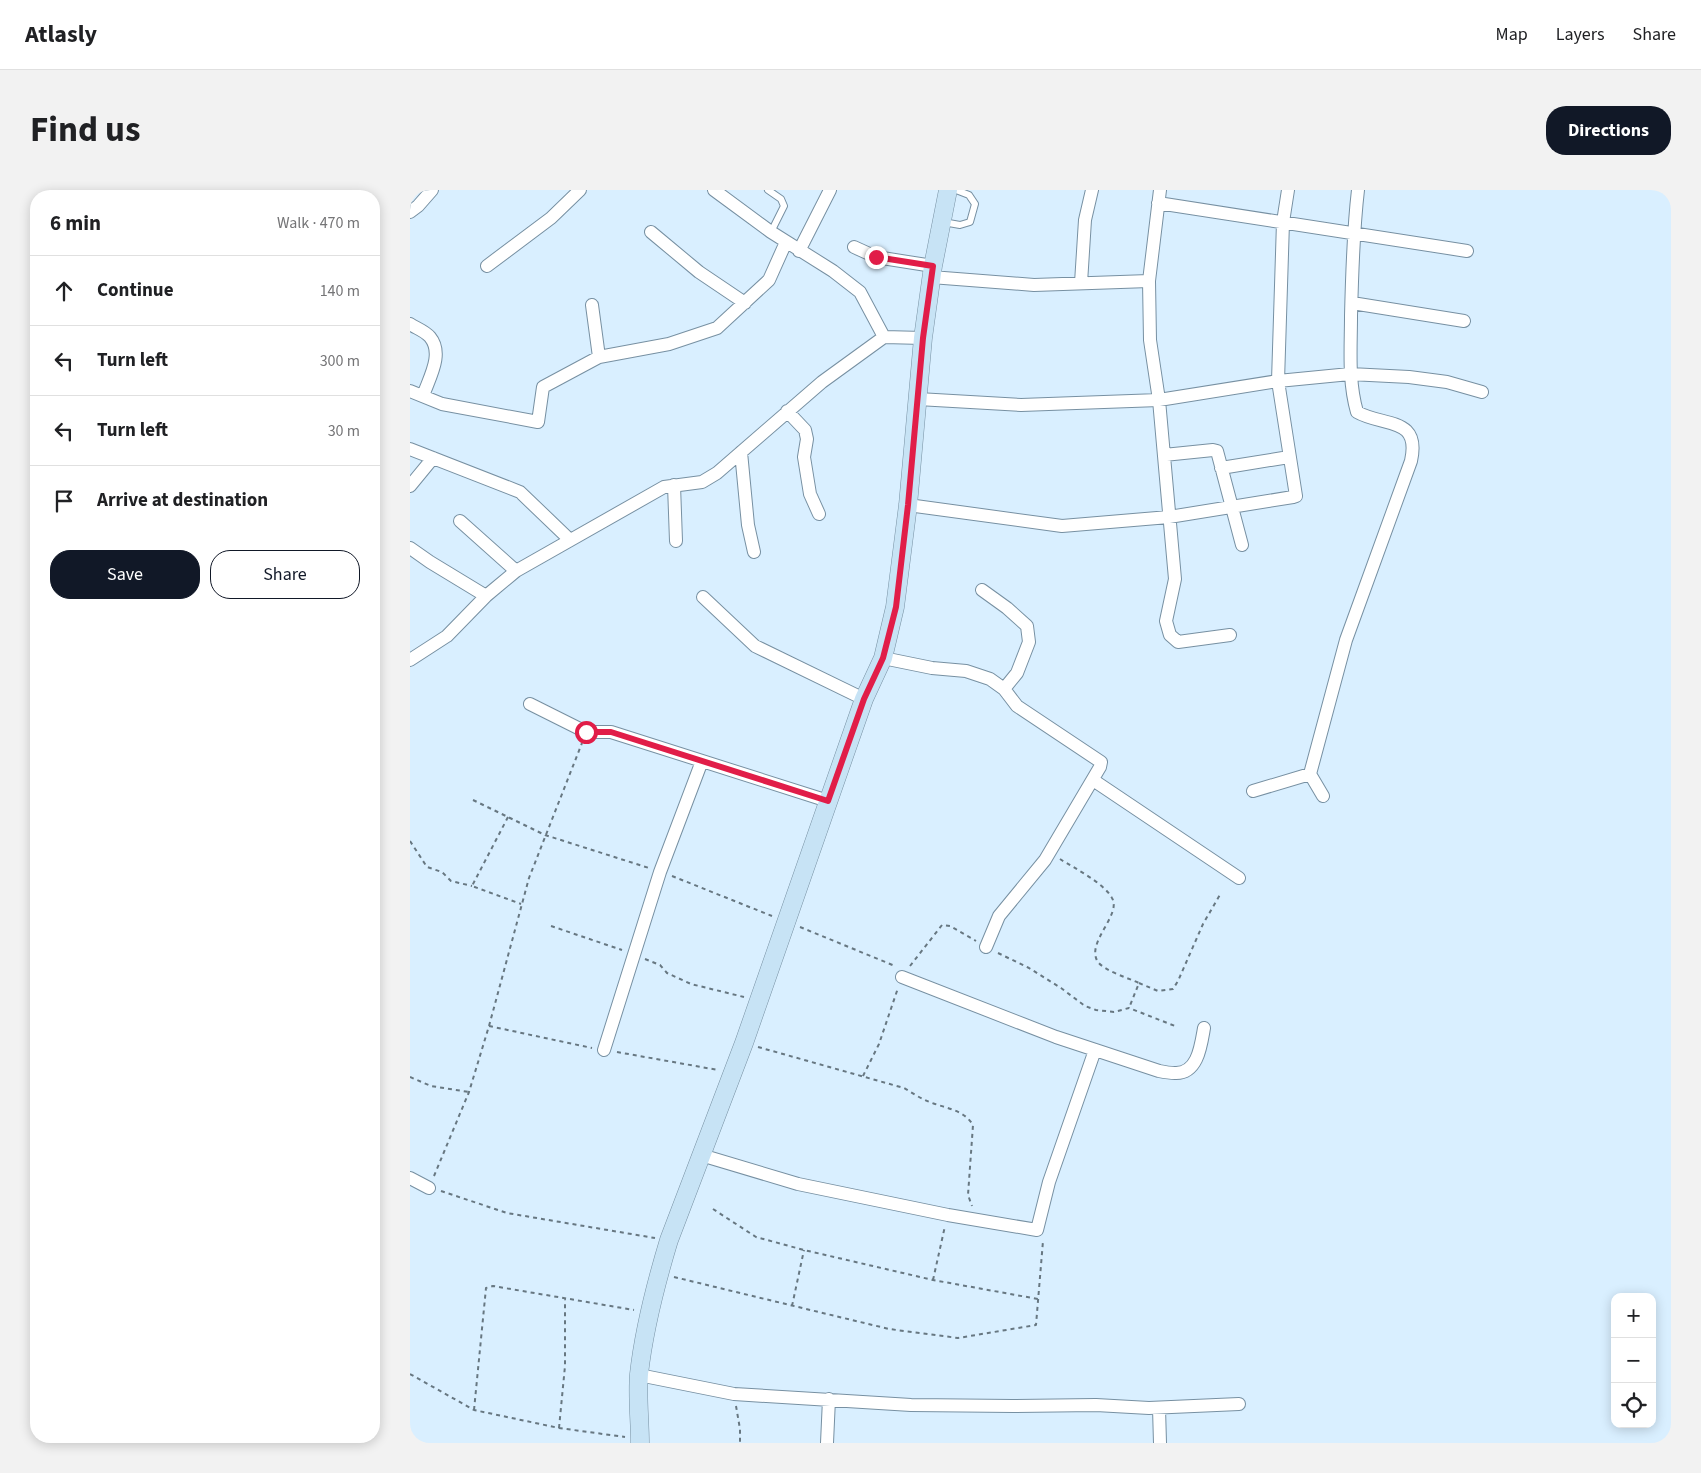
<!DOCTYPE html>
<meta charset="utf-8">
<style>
body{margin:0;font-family:"Source Sans 3",sans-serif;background:#f2f2f2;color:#202124}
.controls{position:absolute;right:15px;bottom:15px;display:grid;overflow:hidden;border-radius:10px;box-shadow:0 2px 12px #0003}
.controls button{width:45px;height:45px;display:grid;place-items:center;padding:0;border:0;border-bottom:1px solid #e0e0e0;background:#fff;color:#202124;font:25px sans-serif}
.stop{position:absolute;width:15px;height:15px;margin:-11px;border:4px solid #e11d48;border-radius:50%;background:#fff}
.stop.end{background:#e11d48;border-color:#fff;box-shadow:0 1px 5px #0008}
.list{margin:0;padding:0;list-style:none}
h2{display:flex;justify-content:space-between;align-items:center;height:65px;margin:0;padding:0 20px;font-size:21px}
h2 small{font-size:16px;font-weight:400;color:#757577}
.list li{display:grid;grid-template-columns:32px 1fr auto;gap:15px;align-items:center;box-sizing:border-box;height:70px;padding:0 20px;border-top:1px solid #e0e0e0}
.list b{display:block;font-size:19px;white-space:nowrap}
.list em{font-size:16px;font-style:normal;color:#757577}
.actions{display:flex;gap:10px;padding:15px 20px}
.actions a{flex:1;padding:11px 0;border:1px solid #111827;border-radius:20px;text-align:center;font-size:18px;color:#111827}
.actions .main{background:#111827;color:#fff}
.icon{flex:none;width:28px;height:28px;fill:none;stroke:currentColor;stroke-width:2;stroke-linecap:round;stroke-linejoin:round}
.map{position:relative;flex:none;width:1261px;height:1253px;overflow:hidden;border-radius:20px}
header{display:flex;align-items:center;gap:30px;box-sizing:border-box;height:70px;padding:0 25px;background:#fff;border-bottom:1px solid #e0e0e0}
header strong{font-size:24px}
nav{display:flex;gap:28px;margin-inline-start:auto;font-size:18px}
.intro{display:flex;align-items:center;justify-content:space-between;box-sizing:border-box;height:120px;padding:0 30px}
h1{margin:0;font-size:35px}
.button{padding:12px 22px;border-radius:20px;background:#111827;color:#fff;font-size:18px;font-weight:700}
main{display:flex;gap:30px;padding:0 30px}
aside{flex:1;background:#fff;border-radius:20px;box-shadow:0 2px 12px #0003}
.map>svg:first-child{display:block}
</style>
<header>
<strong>Atlasly</strong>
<nav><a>Map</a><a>Layers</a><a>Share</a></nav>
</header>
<div class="intro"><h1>Find us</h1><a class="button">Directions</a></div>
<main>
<aside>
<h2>6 min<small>Walk · 470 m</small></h2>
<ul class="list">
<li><svg class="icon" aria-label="ahead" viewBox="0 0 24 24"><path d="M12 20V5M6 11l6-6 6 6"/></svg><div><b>Continue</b></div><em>140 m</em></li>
<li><svg class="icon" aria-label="left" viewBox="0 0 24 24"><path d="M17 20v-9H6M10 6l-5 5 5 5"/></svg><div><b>Turn left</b></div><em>300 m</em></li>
<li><svg class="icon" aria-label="left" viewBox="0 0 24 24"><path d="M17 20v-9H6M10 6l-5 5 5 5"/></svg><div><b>Turn left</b></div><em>30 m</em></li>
<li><svg class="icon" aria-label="arrive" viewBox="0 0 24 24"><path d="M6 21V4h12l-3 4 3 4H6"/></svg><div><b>Arrive at destination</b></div></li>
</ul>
<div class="actions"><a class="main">Save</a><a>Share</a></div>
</aside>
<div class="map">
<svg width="1261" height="1253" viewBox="0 0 1261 1253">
<rect width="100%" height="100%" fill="#d9efff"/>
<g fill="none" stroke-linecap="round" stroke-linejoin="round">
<defs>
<path id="service" d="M358,0L371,9L374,16L361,42
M533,32L550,35L560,32L565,14L559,5L546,0"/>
<path id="minor" d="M304,0L361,42L423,81L450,102L474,147
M750,0L739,91L740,150L749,210L765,389L756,431L760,445L768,452L820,445
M748,13L1057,61
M0,22L8,16L22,0
M241,42L289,82L335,113
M444,57L466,67L523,76
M389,61L420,0
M77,76L141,28L170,0
M521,87L624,95L739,91
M671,93L675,30L682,0
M942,113L1054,131
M182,115L189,167
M0,134C6,138 15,141 20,147C34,164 19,188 13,206
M0,201L32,214L128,232L133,197L189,167L259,154L307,138L359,90L376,52
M508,209L611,215L749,210L868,191L940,184L999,187L1037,192L1072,202
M377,221L395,240L397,249L394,267L400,304L409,324
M0,259L110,302L160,350
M331,262L338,335L344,362
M754,265L803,260L807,261L832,355
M811,278L879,267
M264,295L266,351
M0,296L23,268
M498,315L652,336L759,327L883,307L886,306L868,191L873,32L878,0
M50,331L106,381
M0,358L20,372L76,406
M572,400L597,418L617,436L619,452L607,483L594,499
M293,407L345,456L454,509
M473,468L522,478L556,481L580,489L594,499L607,516L691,572L690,577L635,670L589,726L576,757
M0,470L37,446L76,406L106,381L254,297L292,292L307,283L412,192L474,147L513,148
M120,514L176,542H201L418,611
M683,590L829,688
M843,601L900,584
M913,606L900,584L936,450L1001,271C1011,226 973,237 947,222C938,191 941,158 941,126C942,84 943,42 948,0
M492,787L646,847L749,881C754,882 760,883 765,883C788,884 791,855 794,838
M194,860L250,682L292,571
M291,965L388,994L538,1025L627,1040L639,992L685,860
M0,988L19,998
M229,1185L324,1204L501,1215L603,1216L686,1215L739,1218L829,1214
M749,1218L750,1253
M417,1253L419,1209"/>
<path id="secondary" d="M230,1253C230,1231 227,1206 229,1184C234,1139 246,1093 259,1050L334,853L454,509L473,468L485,417L498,315L513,148L523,76L538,0"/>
</defs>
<!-- service casing -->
<use href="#service" stroke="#7790a2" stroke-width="8"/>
<!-- minor casing -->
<use href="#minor" stroke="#7790a2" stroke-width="14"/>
<!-- secondary casing -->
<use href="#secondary" stroke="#7790a2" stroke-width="19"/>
<!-- path -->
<path stroke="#677781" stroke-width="2" stroke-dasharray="4 4" stroke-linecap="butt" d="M63,610L135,645L239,678
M98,627L62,696L111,714
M0,651L17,677L32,682L41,691L62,696
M650,669C664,678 694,693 702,708C712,725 675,753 688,772C695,781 718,788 729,793L719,818
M262,686L362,726
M141,736L212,760
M390,737L485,776
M588,763L619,778L651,798L675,816L686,820L704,822L719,818L765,836
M235,769L250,775L257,783L281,794L334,807
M500,776L532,735L540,736L566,751
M729,793L748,801L763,799L768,791L793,734L811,703
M79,836L182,858
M348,857L494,898C501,902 508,907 515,910C531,918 553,918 563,935L558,1005L562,1016
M207,862L308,880
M453,886L469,854L488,798
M0,887L21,896L59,902
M24,986L59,902L79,836L119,688L172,553
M31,1001L97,1023L245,1048
M303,1019L346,1047L394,1060L523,1090L628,1109
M264,1087L479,1139L548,1148L626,1135L633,1051
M523,1090L535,1036
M382,1116L394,1060
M0,1184L64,1220L149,1238L215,1247
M326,1216L330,1239V1253
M64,1220L76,1098L83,1096L224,1120
M149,1238L155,1176V1108"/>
<!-- service -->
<use href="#service" stroke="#fff" stroke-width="6"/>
<!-- minor -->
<use href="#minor" stroke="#fff" stroke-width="12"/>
<!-- secondary -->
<use href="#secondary" stroke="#c7e3f5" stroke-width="18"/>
</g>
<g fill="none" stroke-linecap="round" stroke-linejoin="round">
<!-- route -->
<path stroke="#e11d48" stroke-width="6" d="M176,542H201L418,611L454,509L473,468L486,417L498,315L513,148L523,76L466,67"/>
</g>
</svg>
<div class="controls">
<button>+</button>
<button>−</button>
<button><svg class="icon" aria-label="locate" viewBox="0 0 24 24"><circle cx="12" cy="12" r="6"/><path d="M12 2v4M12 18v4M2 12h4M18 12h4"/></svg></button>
</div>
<div class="stop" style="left:176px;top:542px"></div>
<div class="stop end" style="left:466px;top:67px"></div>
</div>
</main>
